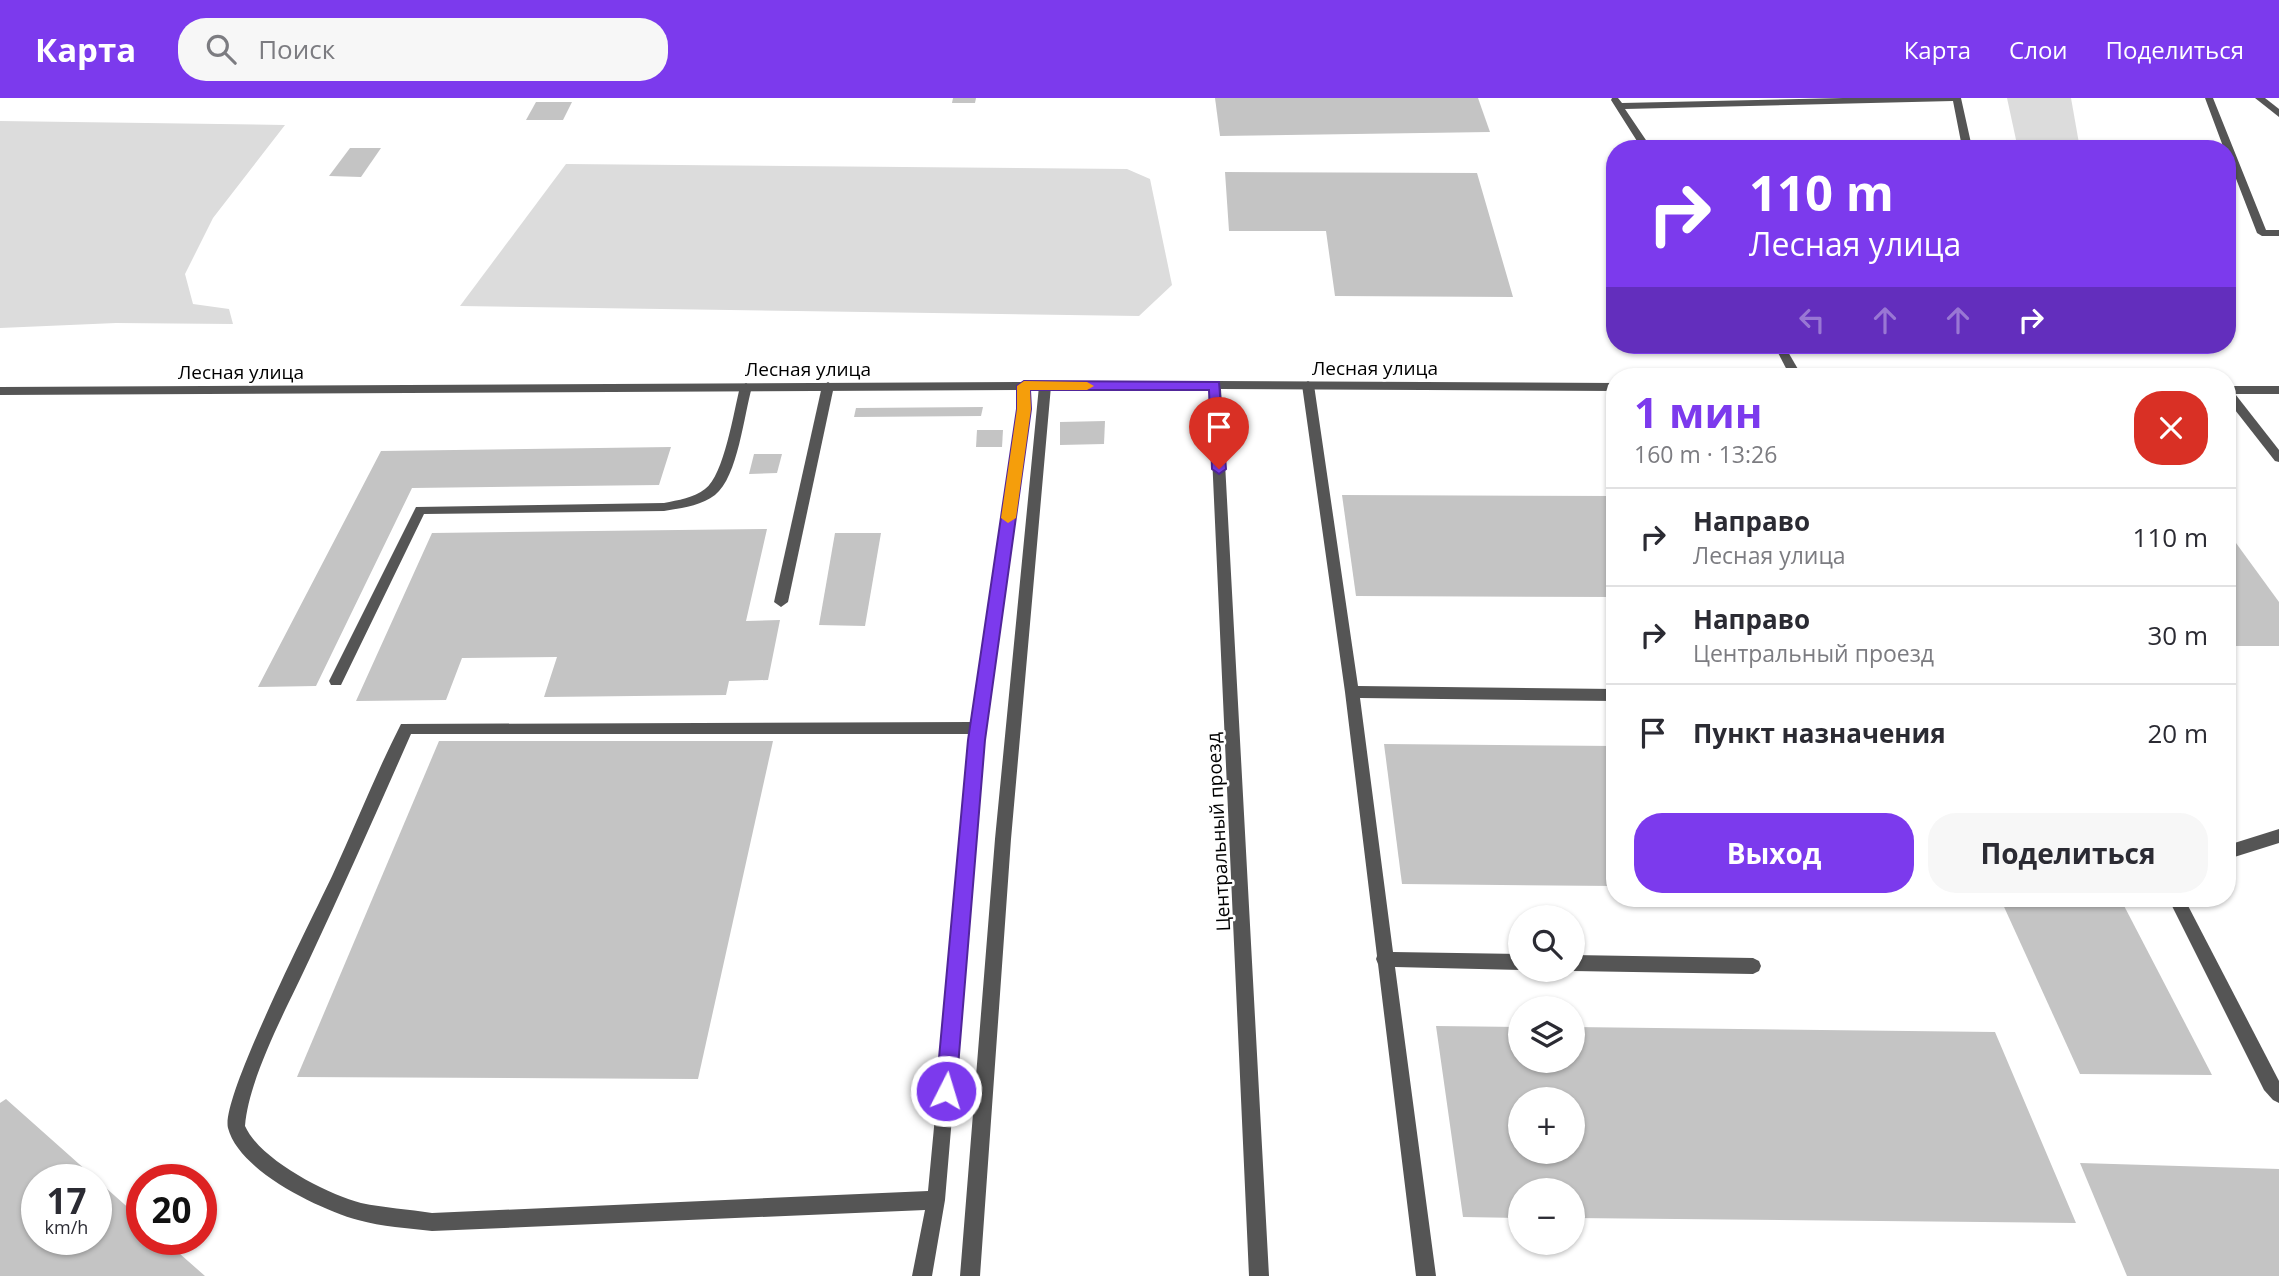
<!DOCTYPE html>
<html lang="ru">
<head>
<meta charset="utf-8">
<style>
	:root { --surface:#fff; --page:#f7f7f7; --text:#2b2b33; --muted:#7c7c81; --line:#e1e1e2; --accent:#7c3aed }
	body { margin:0; font-family:"Open Sans",sans-serif; background:var(--page); color:var(--text); height:100vh; display:flex; flex-direction:column; font-size:26px; white-space:nowrap }
	* { box-sizing:border-box; margin:0 }
	p { font-size:23px; color:var(--muted) }
	.icon { flex:none; width:38px; height:38px; fill:none; stroke:currentColor; stroke-width:2; stroke-linecap:round; stroke-linejoin:round }
	.map { position:relative; flex:1; overflow:hidden }
	.sheet { position:absolute; left:1606px; top:270px; width:630px; height:539px; display:flex; flex-direction:column; background:var(--surface); border-radius:28px; box-shadow:0 2px 5px #0004 }
	.sheet>* { flex:none }
	.hud { position:absolute; left:1606px; top:42px; width:630px; height:214px; border-radius:28px; box-shadow:0 2px 5px #0004; background:#7c3aed; color:#fff; overflow:hidden }
	.tools { position:absolute; left:1508px; top:807px; display:grid; gap:14px }
	.tools a { display:grid; place-items:center; width:77px; height:77px; border-radius:50%; background:var(--surface); box-shadow:0 2px 5px #0004; font-size:35px }
	.speed { position:absolute; left:21px; top:1066px; display:flex; gap:14px; font-size:35px; font-weight:700; text-align:center }
	.speed>* { display:grid; place-content:center; width:91px; height:91px; border-radius:50%; background:var(--surface); box-shadow:0 2px 5px #0004; line-height:1 }
	.speed small { font-size:18px; font-weight:400 }
	.speed .limit { border:10px solid #d22; background:#fff; color:#111 }
	.pin { position:absolute; display:grid; place-items:center; width:60px; height:60px; color:#fff; margin:-72px -30px; border-radius:50% 50% 50% 0; rotate:-45deg; box-shadow:0 0 7px #0007 }
	.pin .icon { rotate:45deg }
	.me { position:absolute; width:77px; margin:-38px; rotate:5deg; stroke-linejoin:round; filter:drop-shadow(0 0 5px #0008) }
	.turn { display:flex; align-items:center; gap:24px; height:147px; padding:0 28px; font-size:32px }
	.turn .icon { width:91px; height:91px; stroke-width:2.5 }
	.turn b { display:block; font-size:49px; line-height:60px }
	.lanes { display:flex; align-items:center; height:66px; padding:0 28px; background:#0003; justify-content:center; gap:35px; direction:ltr }
	.lanes .off { opacity:.35 }
	.round { display:grid; place-items:center; flex:none; width:74px; height:74px; border-radius:28px; background:var(--page) }
	.head { display:flex; align-items:center; justify-content:space-between; height:119px; padding:0 28px }
	h1 { font-size:42px; font-weight:700; line-height:52px; color:var(--accent) }
	.action { display:flex; gap:14px; margin-top:auto; padding:14px 28px }
	.action a { flex:1; height:80px; border-radius:28px; background:var(--accent); color:#fff; font-size:28px; font-weight:700; line-height:80px; text-align:center }
	.action a+a { background:var(--page); color:var(--text) }
	ul { padding:0; list-style:none }
	li { display:flex; align-items:center; gap:21px; height:98px; padding:0 28px; border-top:2px solid var(--line) }
	li div { flex:1 }
	li b { display:block; font-size:26px }
	li em { font-style:normal }
	header { display:flex; align-items:center; gap:42px; box-sizing:border-box; height:98px; padding:0 35px; background:var(--accent); color:#fff }
	header strong { font-size:33px }
	nav { display:flex; gap:38px; margin-inline-start:auto; font-size:24px }
	.search { width:490px; height:63px; background:var(--page); display:flex; align-items:center; gap:18px; box-sizing:border-box; padding:0 24px; border-radius:28px; color:var(--muted); font-size:26px }
	.map>svg:first-child { display:block }
	.green { fill:#dcdcdc }
	.building { fill:#c4c4c4; fill-rule:evenodd }
	.lines { fill:none; stroke-linecap:round; stroke-linejoin:round }
	.lane { fill:#555; fill-rule:evenodd }
	.street { fill:#555; fill-rule:evenodd }
	.route { fill:#7c3aed; stroke:#51269a; stroke-width:2 }
	.slow { fill:#f59e0b }
	.labels { text-anchor:middle; stroke-width:5; stroke-linejoin:round; paint-order:stroke }
	.street-label { font-size:19px; fill:#000; stroke:#fff }
</style>
</head>
<body>
<header>
<strong>Карта</strong>
<div class="search"><svg class="icon" aria-label="search" viewBox="0 0 24 24"><circle cx="10" cy="10" r="6"/><path d="M15 15l6 6"/></svg>Поиск</div>
<nav><a>Карта</a><a>Слои</a><a>Поделиться</a></nav>
</header>
<div class="map">
<svg width="2279" height="1178" viewBox="0 0 2279 1178">
	<rect width="100%" height="100%" fill="#fff"/>
	<!-- green -->
	<g class="green">
		<path d="M2007,0H2071L2080,51H2018Z"/>
		<path d="M0,23L285,27L213,120L185,176L193,206L229,211L233,226L116,225L0,230Z"/>
		<path d="M566,66L1127,71L1150,81L1172,187L1139,218L460,208Z"/>
	</g>
	<!-- building -->
	<g class="building">
		<path d="M953,0H976L975,5H952Z"/>
		<path d="M1215,0H1478L1490,34L1220,38Z"/>
		<path d="M536,4H572L563,22H526Z"/>
		<path d="M350,50H381L361,79L329,78Z"/>
		<path d="M1225,74L1477,75L1513,199L1335,198L1326,133H1229Z"/>
		<path d="M983,309L981,318L854,319L856,310Z"/>
		<path d="M1105,323L1104,346L1060,347V324Z"/>
		<path d="M977,332H1003L1002,349H976Z"/>
		<path d="M671,349L659,387L412,390L316,588L258,589L381,353Z"/>
		<path d="M754,356H782L777,375L749,376Z"/>
		<path d="M1342,397L1615,398V499L1356,498Z"/>
		<path d="M767,431L746,523L780,522L768,582L729,583L726,597L544,599L557,559L462,560L446,602L356,603L432,435Z"/>
		<path d="M2228,434L2279,504V548H2228Z"/>
		<path d="M835,435H881L865,528L819,527Z"/>
		<path d="M439,643H773L698,981L297,979Z"/>
		<path d="M1384,646L1615,648V788L1402,786Z"/>
		<path d="M2000,800H2120L2212,977L2080,976Z"/>
		<path d="M1436,928L1521,929V962H1573V929L1995,934L2076,1125L1573,1120V1092H1521V1120L1463,1119ZM1521,1001H1573V1054H1521Z"/>
		<path d="M6,1001L142,1122V1141H163L205,1178H0V1005ZM37,1082H96V1141H37Z"/>
		<path d="M2080,1065L2279,1071V1178H2127Z"/>
	</g>
	<g class="lines">
		<!-- lane -->
		<g class="lane">
			<path d="M1612,0H1618L1622,5L1843,0H1961L1971,45L1964,51H1953L1961,44L1953,3L1625,11L1652,51H1642L1611,2Z"/>
			<path d="M2205,0H2213L2266,132H2279V138H2262L2257,135L2228,60V51H2224Z"/>
			<path d="M2255,0H2265L2279,11V19Z"/>
			<path d="M1774,247H1784L1802,278H1790Z"/>
			<path d="M1308,283L1314,287L1358,588L1615,591V603L1360,600L1393,854L1521,856V872L1395,869L1436,1178H1416L1378,866L1376,861L1377,858L1345,594L1302,287Z"/>
			<path d="M828,284L834,288L788,504L781,509L774,504L822,288Z"/>
			<path d="M1024,284L1030,288V311L984,642L945,1102L932,1178H912L925,1112L432,1133C408,1130 382,1129 358,1122C319,1111 239,1073 228,1030C220,1000 315,815 333,776C356,726 376,675 401,626L972,624L1018,311V288ZM411,636H971L928,1093L432,1115C409,1111 384,1110 361,1105C327,1096 260,1062 245,1028C249,978 289,906 310,860C345,785 378,711 411,636Z"/>
			<path d="M1045,284L1051,288L1011,741L980,1178H960L995,741L1039,288Z"/>
			<path d="M746,285L752,289C744,316 738,379 715,397C701,408 681,410 664,413L424,416L341,587H331L329,583L416,409L664,405C678,402 694,400 705,391C724,378 734,312 740,289Z"/>
			<path d="M2228,291L2232,292L2279,352V364L2275,363L2228,303Z"/>
			<path d="M2279,731V745L2228,761V747Z"/>
			<path d="M2168,800H2184L2279,983V1005L2273,1002L2264,992Z"/>
			<path d="M1573,857L1753,860L1759,863L1761,868L1759,873L1753,876L1573,873L1570,872H1573Z"/>
		</g>
		<!-- street -->
		<g class="street">
			<path d="M1215,283L1615,285V293L1221,291L1269,1178H1249L1209,291L0,297V289Z"/>
			<rect x="2228" y="288" width="51" height="8"/>
		</g>
	</g>
	<!-- route -->
	<path class="route" d="M1024,283L1219,284L1226,371L1219,376L1212,371L1209,292H1030L1031,311L985,642L956,993L953,1000L946,1003L939,1000L936,993L968,642L1017,311V288Z"/>
	<!-- slow -->
	<path class="slow" d="M1024,283L1087,284L1094,288L1087,292H1030L1031,311L1016,420L1008,425L1001,420L1017,311V288Z"/>
	<g class="labels">
		<!-- street labels -->
		<g class="street-label">
			<text x="1375" y="277">Лесная улица</text>
			<text x="808" y="278">Лесная улица</text>
			<text x="241" y="281">Лесная улица</text>
			<text transform="translate(1218 734) rotate(-93)" y="7">Центральный проезд</text>
		</g>
	</g>
</svg>
<div class="tools">
<a><svg class="icon" aria-label="search" viewBox="0 0 24 24"><circle cx="10" cy="10" r="6"/><path d="M15 15l6 6"/></svg></a>
<a><svg class="icon" aria-label="layers" viewBox="0 0 24 24"><path d="M12 4l9 5-9 5-9-5zM3 14l9 5 9-5"/></svg></a>
<a>+</a>
<a>−</a>
</div>
<div class="speed"><div>17<small>km/h</small></div><div class="limit">20</div></div>
<div class="pin" style="left:1219px;top:371px;background:#d93025"><svg class="icon" aria-label="arrive" viewBox="0 0 24 24"><path d="M6 21V4h12l-3 4 3 4H6"/></svg></div>
<svg class="me" style="left:946px;top:993px" viewBox="-20 -20 40 40"><circle r="17" fill="#7c3aed" stroke="#fff" stroke-width="3"/><path d="M0-11L8 9 0 5-8 9z" fill="#fff"/></svg>
<div class="hud">
<div class="turn"><svg class="icon" aria-label="right" viewBox="0 0 24 24"><path d="M7 20v-9h11M14 6l5 5-5 5"/></svg><div><b>110 m</b>Лесная улица</div></div>
<div class="lanes"><svg class="icon off" aria-label="left" viewBox="0 0 24 24"><path d="M17 20v-9H6M10 6l-5 5 5 5"/></svg><svg class="icon off" aria-label="ahead" viewBox="0 0 24 24"><path d="M12 20V5M6 11l6-6 6 6"/></svg><svg class="icon off" aria-label="ahead" viewBox="0 0 24 24"><path d="M12 20V5M6 11l6-6 6 6"/></svg><svg class="icon" aria-label="right" viewBox="0 0 24 24"><path d="M7 20v-9h11M14 6l5 5-5 5"/></svg></div>
</div>
<section class="sheet">
<div class="head"><div><h1>1 мин</h1><p>160 m · 13:26</p></div><a class="round" style="background:#d93025;color:#fff"><svg class="icon" aria-label="close" viewBox="0 0 24 24"><path d="M6 6l12 12M18 6L6 18"/></svg></a></div>
<ul>
<li><svg class="icon" aria-label="right" viewBox="0 0 24 24"><path d="M7 20v-9h11M14 6l5 5-5 5"/></svg><div><b>Направо</b><p>Лесная улица</p></div><em>110 m</em></li>
<li><svg class="icon" aria-label="right" viewBox="0 0 24 24"><path d="M7 20v-9h11M14 6l5 5-5 5"/></svg><div><b>Направо</b><p>Центральный проезд</p></div><em>30 m</em></li>
<li><svg class="icon" aria-label="arrive" viewBox="0 0 24 24"><path d="M6 21V4h12l-3 4 3 4H6"/></svg><div><b>Пункт назначения</b></div><em>20 m</em></li>
</ul>
<div class="action"><a>Выход</a><a>Поделиться</a></div>
</section>
</div>
</body>
</html>
